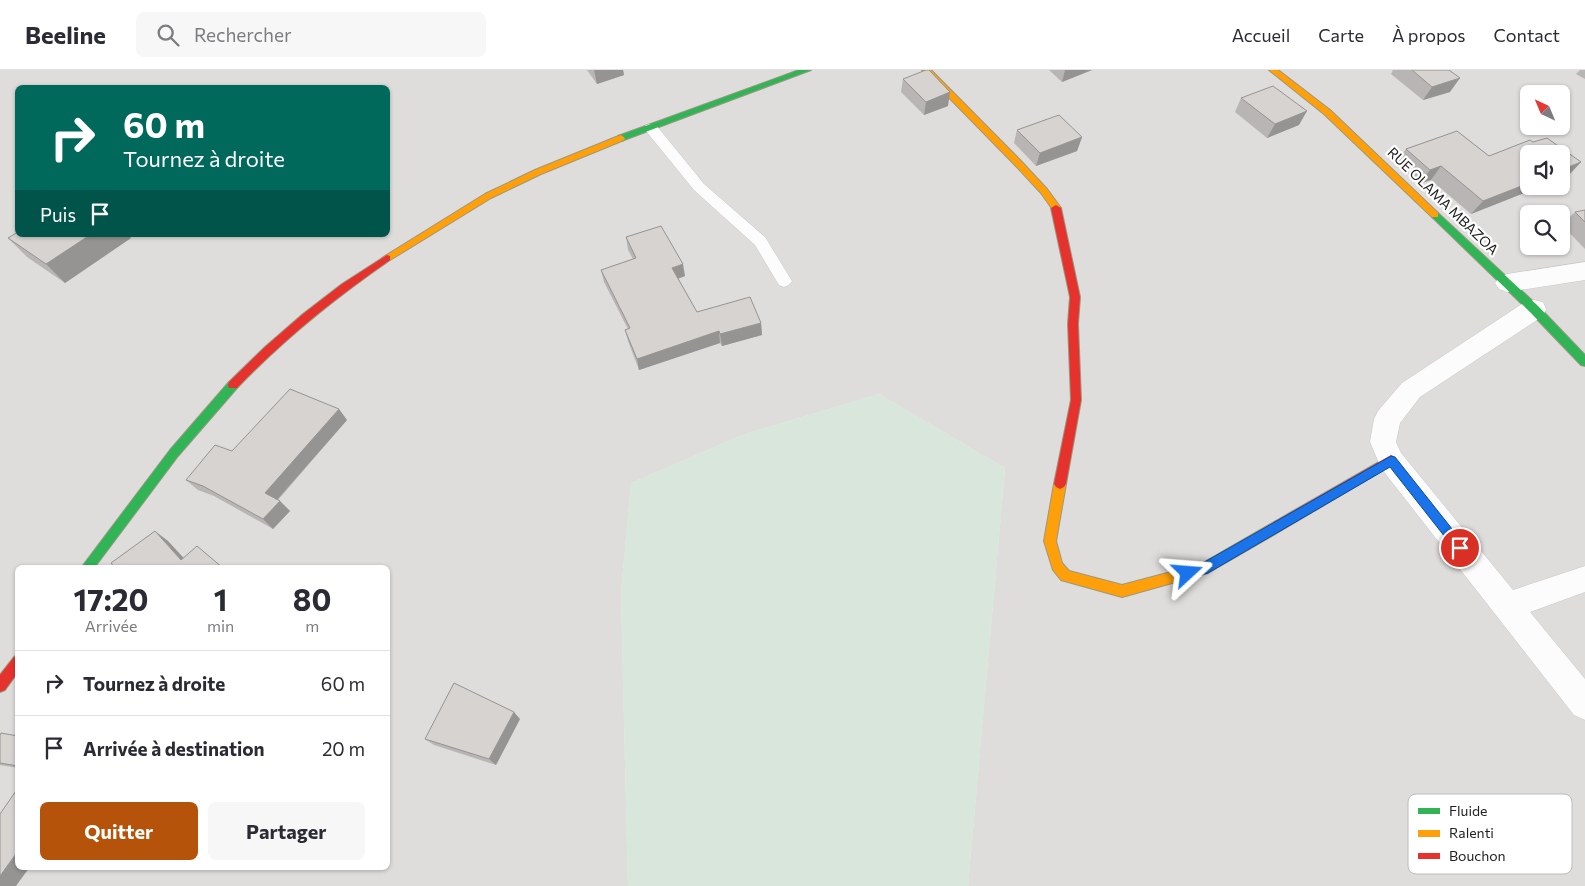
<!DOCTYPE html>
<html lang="fr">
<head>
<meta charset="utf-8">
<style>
	:root { --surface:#fff; --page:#f7f7f7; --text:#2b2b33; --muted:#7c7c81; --line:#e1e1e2; --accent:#b45309 }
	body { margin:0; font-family:Commissioner,sans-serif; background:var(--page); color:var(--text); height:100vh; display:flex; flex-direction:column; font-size:19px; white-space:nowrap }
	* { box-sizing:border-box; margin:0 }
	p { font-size:16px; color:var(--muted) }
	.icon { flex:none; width:28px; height:28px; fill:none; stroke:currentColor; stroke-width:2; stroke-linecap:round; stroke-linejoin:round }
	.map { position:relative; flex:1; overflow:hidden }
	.side { position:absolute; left:15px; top:495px; width:375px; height:305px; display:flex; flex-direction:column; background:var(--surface); border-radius:8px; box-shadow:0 1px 4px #0004 }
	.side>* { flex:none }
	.hud { position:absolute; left:15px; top:15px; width:375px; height:152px; border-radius:8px; box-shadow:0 1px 4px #0004; background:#00695c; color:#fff; overflow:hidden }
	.needle { width:32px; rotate:316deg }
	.tools { position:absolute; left:1520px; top:15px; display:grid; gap:10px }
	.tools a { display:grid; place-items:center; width:50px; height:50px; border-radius:8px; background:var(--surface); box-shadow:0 1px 4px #0004; font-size:25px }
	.pin { position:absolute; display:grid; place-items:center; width:42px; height:42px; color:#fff; margin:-21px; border:2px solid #fff; border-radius:50%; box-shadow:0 1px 5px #0007 }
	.me { position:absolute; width:55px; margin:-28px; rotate:71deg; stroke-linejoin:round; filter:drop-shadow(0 0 4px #0008) }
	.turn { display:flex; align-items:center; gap:18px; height:105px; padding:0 25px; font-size:22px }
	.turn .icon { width:65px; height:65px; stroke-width:2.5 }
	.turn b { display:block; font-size:35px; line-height:42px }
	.then { display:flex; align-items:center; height:48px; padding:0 25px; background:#0003; gap:10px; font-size:19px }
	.eta { display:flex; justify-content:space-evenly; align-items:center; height:85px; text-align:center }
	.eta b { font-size:30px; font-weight:700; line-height:35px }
	.primary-button { display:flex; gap:10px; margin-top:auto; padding:10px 25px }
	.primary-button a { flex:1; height:58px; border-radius:8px; background:var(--accent); color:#fff; font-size:20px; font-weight:700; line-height:58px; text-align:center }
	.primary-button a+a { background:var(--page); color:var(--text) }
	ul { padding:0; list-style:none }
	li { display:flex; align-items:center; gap:15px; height:65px; padding:0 25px; border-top:1px solid var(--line) }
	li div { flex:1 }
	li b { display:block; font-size:19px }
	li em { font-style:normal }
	header { display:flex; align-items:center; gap:30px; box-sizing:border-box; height:70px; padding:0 25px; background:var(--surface); border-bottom:1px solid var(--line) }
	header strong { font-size:24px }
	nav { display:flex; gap:28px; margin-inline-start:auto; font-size:18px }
	.search { width:350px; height:45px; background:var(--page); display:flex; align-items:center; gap:12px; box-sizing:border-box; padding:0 18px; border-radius:8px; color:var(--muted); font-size:19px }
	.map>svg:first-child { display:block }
	.residential { fill:#dedddb; fill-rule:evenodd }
	.wetland { fill:#d8e6dc }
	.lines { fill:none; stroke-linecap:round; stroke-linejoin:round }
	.lane-casing { stroke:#c8c7c6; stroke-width:1 }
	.street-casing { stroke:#c8c7c6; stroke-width:1 }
	.fast-casing { stroke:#9a9982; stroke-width:2 }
	.slow-casing { stroke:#9a9982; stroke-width:2 }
	.jam-casing { stroke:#9a9982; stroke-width:2 }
	.lane { fill:#fdfcfc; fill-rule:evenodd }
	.street { fill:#fdfcfc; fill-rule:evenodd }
	.fast { fill:#30b455; fill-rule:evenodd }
	.slow { fill:#ff9f0a; fill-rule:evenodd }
	.jam { fill:#e5322d; fill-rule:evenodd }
	.wall { fill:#b8b5b4 }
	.shaded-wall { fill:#969492 }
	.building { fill:#d6d3d1; stroke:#969492 }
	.route { fill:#1a73e8; stroke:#114b97 }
	.labels { text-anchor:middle; stroke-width:4.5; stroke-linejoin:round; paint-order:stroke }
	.street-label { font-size:14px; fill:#212121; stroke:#fff }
	.key { fill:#fff; stroke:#bcbcbc; stroke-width:1 }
	.key-label { font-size:14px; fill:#212121 }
</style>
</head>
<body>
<header>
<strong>Beeline</strong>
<div class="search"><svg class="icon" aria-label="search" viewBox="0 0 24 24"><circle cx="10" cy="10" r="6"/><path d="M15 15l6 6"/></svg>Rechercher</div>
<nav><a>Accueil</a><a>Carte</a><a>À propos</a><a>Contact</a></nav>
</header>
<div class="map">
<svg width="1585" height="816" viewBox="0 0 1585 816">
	<rect width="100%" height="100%" fill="#efedea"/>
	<!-- residential -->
	<path class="residential" d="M0,0H1585V816H968L1005,398L879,324L745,364L631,413L621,523L628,816H0ZM18,18H388V165H18ZM1529,24H1561V56H1529ZM1529,84H1561V116H1529ZM1529,144H1561V176H1529ZM18,498H388V798H18Z"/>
	<!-- wetland -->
	<path class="wetland" d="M879,324L1005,398L968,816H628L621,523L631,413L745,364Z"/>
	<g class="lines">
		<defs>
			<path id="lane" d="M651,54L656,55L704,114L765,167L792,211L789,215L784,217L779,215L755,175L694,120L646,61L644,58L646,55Z"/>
			<g id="street">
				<path d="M1585,192V210L1507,222L1499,219L1495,213L1499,207L1507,204Z"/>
				<path d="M1534,230L1543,232L1546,239L1543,246L1420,327L1400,353L1396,372L1401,383L1513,520L1585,496V522L1530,542L1585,609V650L1574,645L1381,398L1370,372L1374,349L1378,341L1402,313L1525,232Z"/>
			</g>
			<g id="fast">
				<path d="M799,0H811L624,70L621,71L617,68L618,66Z"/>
				<path d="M1435,142L1438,143L1538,236L1585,285V296L1581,295L1530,242L1432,147V143Z"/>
				<path d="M233,311L237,312L238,315L237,318L178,386L94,498H81L170,380L229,312Z"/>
			</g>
			<g id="slow">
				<path d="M922,0H931L1020,90L1047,119L1061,138L1059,140H1053L1041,123L1014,94Z"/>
				<path d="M1269,0H1278L1330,40L1438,143V147H1432L1324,44Z"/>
				<path d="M621,65L625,68L624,70L541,104L491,128L390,190H384L382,188L485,124L535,100Z"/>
				<path d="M1060,409L1064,411L1066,414L1056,471L1062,493L1069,501L1122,515L1201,494L1274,452L1278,451L1282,452L1284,456L1282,460L1208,503L1122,527L1061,510L1053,500L1044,471L1054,414L1056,411Z"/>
			</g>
			<g id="jam">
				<path d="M1056,135L1061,138L1080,227L1078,254L1081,330L1066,414L1064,417L1060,419L1056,417L1054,414L1071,330L1068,254L1070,227L1051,138Z"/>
				<path d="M387,185L390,186V190C335,228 283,270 237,318H229L228,315L229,312L265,277L303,244L342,214Z"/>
				<path d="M1391,385L1395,387L1397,390L1395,393L1282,460L1278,461L1274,460L1272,456L1274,452Z"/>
				<path d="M18,585V602L5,620L0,622V605L14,587Z"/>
			</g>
		</defs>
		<!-- lane casing -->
		<use href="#lane" class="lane-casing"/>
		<!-- street casing -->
		<use href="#street" class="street-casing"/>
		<!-- fast casing -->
		<use href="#fast" class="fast-casing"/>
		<!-- slow casing -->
		<use href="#slow" class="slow-casing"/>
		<!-- jam casing -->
		<use href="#jam" class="jam-casing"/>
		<!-- lane -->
		<use href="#lane" class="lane"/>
		<!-- street -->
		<use href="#street" class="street"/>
		<!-- fast -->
		<use href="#fast" class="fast"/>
		<!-- slow -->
		<use href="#slow" class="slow"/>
		<!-- jam -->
		<use href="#jam" class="jam"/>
	</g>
	<!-- wall -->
	<g class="wall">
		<path d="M587,0H623L624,5L597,14Z"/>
		<path d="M1049,0H1092L1062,12Z"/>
		<path d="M1393,0H1449L1450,22L1423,30L1391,4Z"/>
		<path d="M1580,0H1585V9L1576,4Z"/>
		<path d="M903,9L948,36L924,45L901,22Z"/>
		<path d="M1241,28L1299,55L1267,68L1235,42Z"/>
		<path d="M1017,60L1082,67L1077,81L1036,96L1014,73Z"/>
		<path d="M1457,61L1489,86L1530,70L1533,72L1547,68L1581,92L1568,106L1561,108V84H1529V116H1542L1471,144L1431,110L1419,114L1396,92L1406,79Z"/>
		<path d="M1585,140V179L1562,155L1575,142Z"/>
		<path d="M626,167L685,206L678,209L697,242L761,253L762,265L722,276L720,273L639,300L628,271L625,260L628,259L604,212L601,200L633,189L628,180Z"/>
		<path d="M8,168H131L65,213L27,187Z"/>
		<path d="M347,350L278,430L290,441L273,459L214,426L198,420L186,410L232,381Z"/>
		<path d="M520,649L496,695L434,675L425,669Z"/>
		<path d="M0,665L18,666V698L0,695Z"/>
	</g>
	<!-- shaded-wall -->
	<g class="shaded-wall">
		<path d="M594,0H623L624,5L597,14Z"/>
		<path d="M1065,0H1092L1062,12Z"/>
		<path d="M1460,8L1450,22L1423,30L1432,17Z"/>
		<path d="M950,22L948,36L924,45L926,32Z"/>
		<path d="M1307,41L1299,55L1267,68L1275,54Z"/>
		<path d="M1082,67L1077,81L1036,96L1040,83Z"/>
		<path d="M1581,92L1568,106L1561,108V100Z"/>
		<path d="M1441,96L1431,110L1419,114L1430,100Z"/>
		<path d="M1529,113V116H1542L1471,144L1483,131Z"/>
		<path d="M90,165H128L131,168L65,213L46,194Z"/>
		<path d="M683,194L685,206L674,210L672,198Z"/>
		<path d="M761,253L762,265L722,276L720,264Z"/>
		<path d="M719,261L720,273L639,300L637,289Z"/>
		<path d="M339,339L347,350L275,432L265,423Z"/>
		<path d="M280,431L290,441L273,459L263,449Z"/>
		<path d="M155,461L168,471L193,498L181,490Z"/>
		<path d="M514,642L520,649L496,695L489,689Z"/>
		<path d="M18,781V798H29L16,816H0V806Z"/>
	</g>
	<!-- building -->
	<g class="building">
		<path d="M926,0H929L950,22L926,32L903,9Z"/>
		<path d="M1412,0H1449L1460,8L1432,17Z"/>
		<path d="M1273,16L1307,41L1275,54L1241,28Z"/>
		<path d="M1059,45L1082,67L1040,83L1017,60Z"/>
		<path d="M1457,61L1489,86L1530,70L1533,72L1547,68L1581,92L1561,100V84H1529V113L1483,131L1441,96L1430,100L1406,79Z"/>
		<path d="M1585,140V152L1575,142Z"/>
		<path d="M661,156L683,194L672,198L697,242L750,227L761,253L720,264L719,261L637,289L625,260L630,258L601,200L636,188L626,167Z"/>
		<path d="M18,162V165H90L46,194L8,168Z"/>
		<path d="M290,319L339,339L265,423L280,431L263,449L203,416L186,410L215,375L232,381Z"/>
		<path d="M155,461L181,490L197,476L223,498H115L111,493Z"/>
		<path d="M454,613L514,642L489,689L425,669Z"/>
		<path d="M1,663L18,666V696L0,693V665Z"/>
		<path d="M18,718V781L0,806V744Z"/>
	</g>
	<!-- route -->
	<path class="route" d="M1391,386L1395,387L1464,474L1466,478L1464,481L1460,483L1456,481L1390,397L1208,503L1188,509L1183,507L1182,503L1183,499L1201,494Z"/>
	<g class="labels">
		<!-- street labels -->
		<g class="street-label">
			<text transform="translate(1443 131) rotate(44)" y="5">RUE OLAMA MBAZOA</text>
		</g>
	</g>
	<!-- legend -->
	<rect x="1408" y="724" width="164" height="80" rx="8" class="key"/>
	<rect x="1418" y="738" width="22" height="6" fill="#30b455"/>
	<rect x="1418" y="760" width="22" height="7" fill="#ff9f0a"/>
	<rect x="1418" y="783" width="22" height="6" fill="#e5322d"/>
	<g class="key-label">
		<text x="1449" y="746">Fluide</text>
		<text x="1449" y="768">Ralenti</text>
		<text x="1449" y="791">Bouchon</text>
	</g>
</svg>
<div class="tools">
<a><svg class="needle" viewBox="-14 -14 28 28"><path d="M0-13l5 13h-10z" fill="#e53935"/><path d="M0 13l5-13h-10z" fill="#7c7c81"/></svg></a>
<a><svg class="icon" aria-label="sound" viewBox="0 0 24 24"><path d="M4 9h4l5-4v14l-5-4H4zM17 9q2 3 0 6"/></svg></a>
<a><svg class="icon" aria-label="search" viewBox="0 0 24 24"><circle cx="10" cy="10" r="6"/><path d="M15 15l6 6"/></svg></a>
</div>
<div class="pin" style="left:1460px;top:478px;background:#d93025"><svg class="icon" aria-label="arrive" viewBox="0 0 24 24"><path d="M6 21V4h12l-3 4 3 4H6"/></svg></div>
<svg class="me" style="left:1188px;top:503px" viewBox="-20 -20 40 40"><path d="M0-17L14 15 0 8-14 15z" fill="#1a73e8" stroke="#fff" stroke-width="4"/></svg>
<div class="hud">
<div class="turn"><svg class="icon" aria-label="right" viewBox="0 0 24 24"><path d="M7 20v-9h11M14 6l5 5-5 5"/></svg><div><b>60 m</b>Tournez à droite</div></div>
<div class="then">Puis<svg class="icon" aria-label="arrive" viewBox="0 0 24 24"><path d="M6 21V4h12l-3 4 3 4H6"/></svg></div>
</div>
<section class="side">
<div class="eta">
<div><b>17:20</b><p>Arrivée</p></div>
<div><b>1</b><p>min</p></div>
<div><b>80</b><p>m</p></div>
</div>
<ul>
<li><svg class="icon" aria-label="right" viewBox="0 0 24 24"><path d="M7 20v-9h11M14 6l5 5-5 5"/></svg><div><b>Tournez à droite</b></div><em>60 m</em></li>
<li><svg class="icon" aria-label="arrive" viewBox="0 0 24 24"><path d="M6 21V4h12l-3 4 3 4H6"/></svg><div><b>Arrivée à destination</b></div><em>20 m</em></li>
</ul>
<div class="primary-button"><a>Quitter</a><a>Partager</a></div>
</section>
</div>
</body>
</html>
